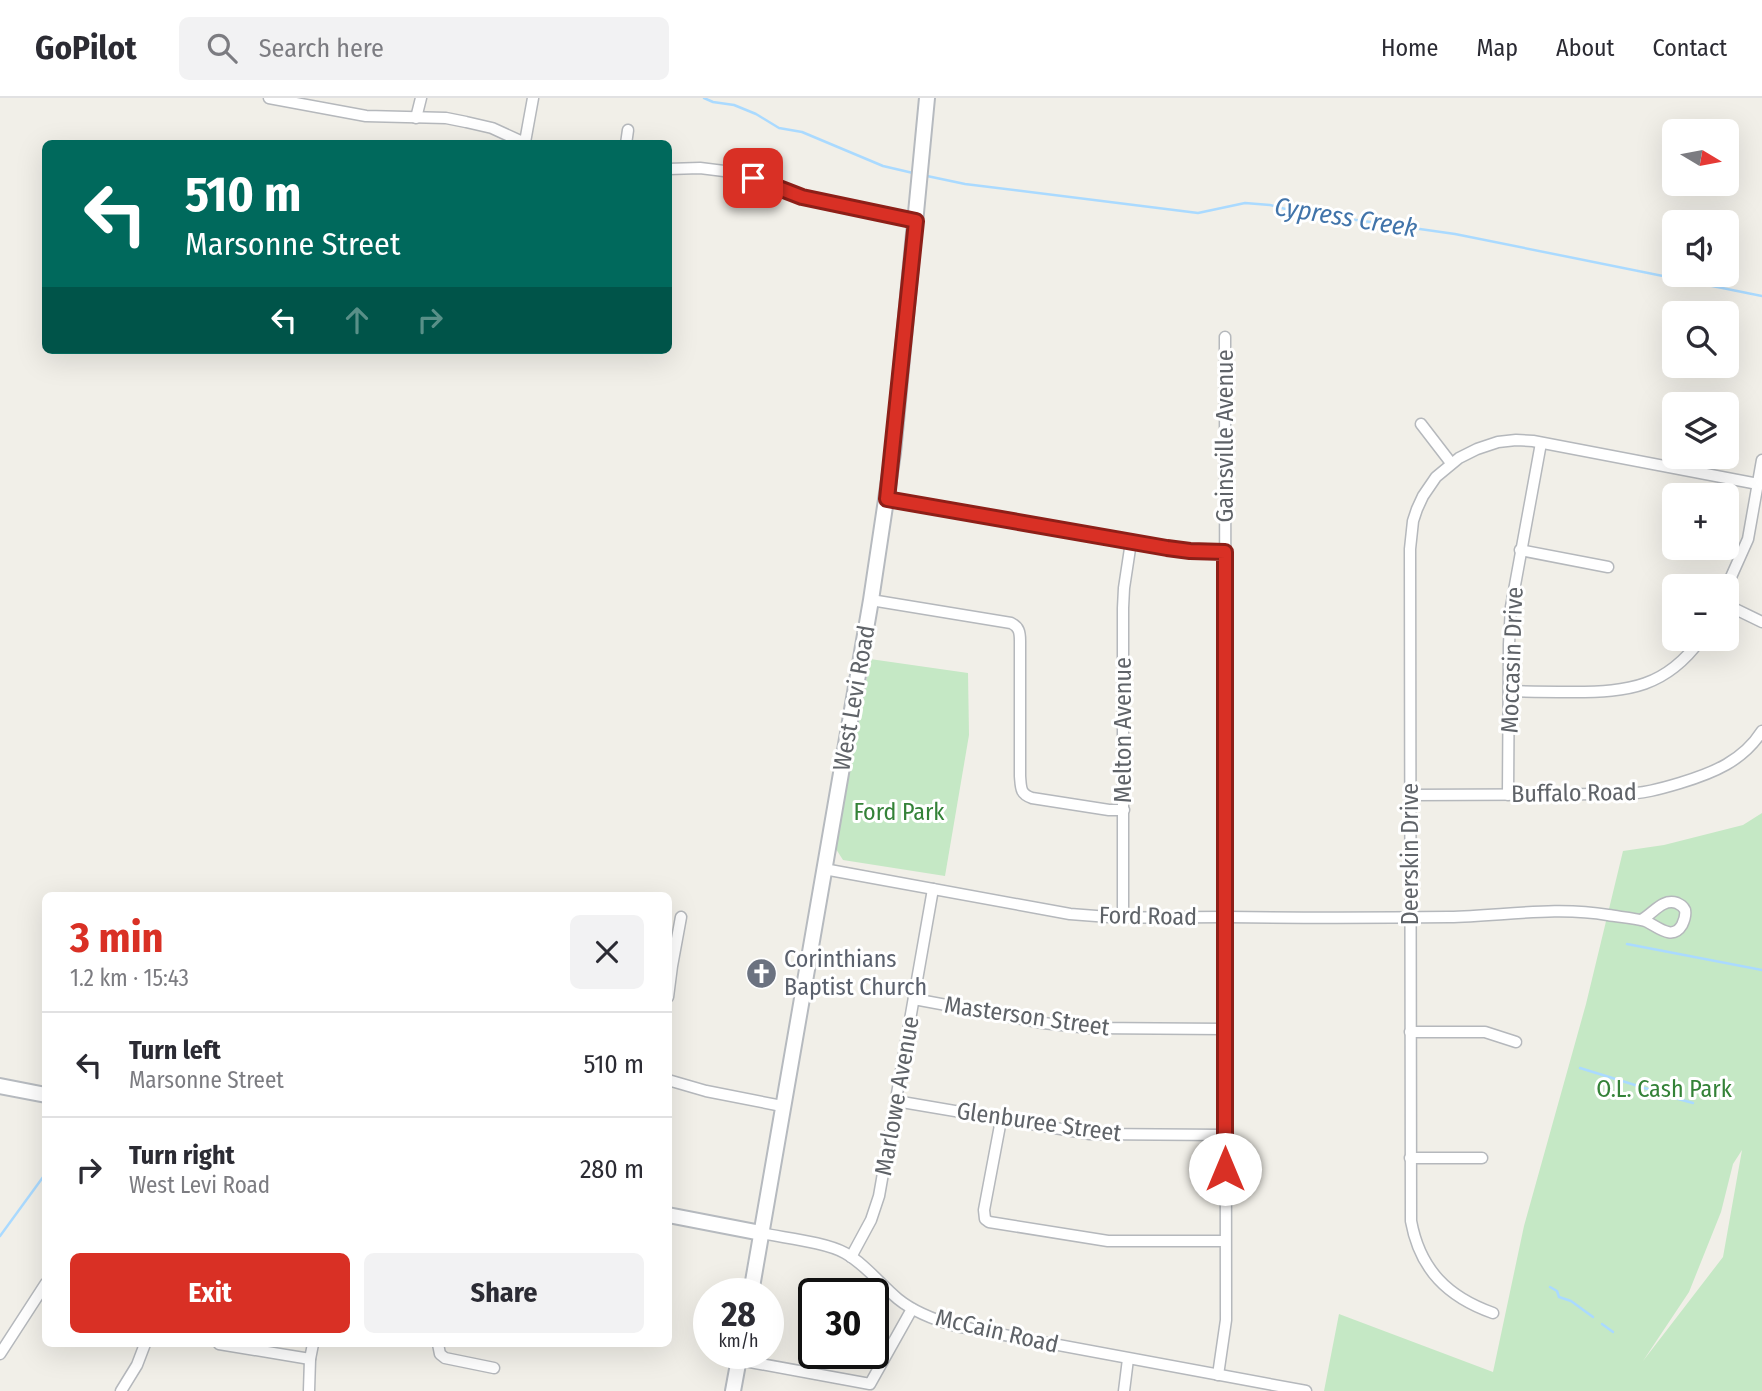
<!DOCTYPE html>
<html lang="en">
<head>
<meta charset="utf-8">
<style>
	:root { --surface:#fff; --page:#f2f2f3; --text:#2b2b33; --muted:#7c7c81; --line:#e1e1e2; --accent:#d93025 }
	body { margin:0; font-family:"Fira Sans Condensed",sans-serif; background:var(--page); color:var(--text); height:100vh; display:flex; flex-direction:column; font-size:26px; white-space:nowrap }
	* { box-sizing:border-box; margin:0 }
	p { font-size:23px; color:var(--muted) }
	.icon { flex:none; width:38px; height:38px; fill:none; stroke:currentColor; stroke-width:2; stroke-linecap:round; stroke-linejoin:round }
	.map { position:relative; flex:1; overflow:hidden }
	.side { position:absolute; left:42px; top:794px; width:630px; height:455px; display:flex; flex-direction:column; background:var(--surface); border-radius:10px; box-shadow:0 7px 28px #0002 }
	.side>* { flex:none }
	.guide { position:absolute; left:42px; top:42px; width:630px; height:214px; border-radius:10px; box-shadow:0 7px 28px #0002; background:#00695c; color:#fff; overflow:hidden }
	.needle { width:46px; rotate:100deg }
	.controls { position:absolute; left:1662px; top:21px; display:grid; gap:14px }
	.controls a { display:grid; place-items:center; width:77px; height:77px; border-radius:10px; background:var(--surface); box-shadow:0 7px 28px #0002; font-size:35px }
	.speed { position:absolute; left:693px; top:1180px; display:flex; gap:14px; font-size:35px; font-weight:700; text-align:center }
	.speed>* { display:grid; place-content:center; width:91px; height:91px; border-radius:50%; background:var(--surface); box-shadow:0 7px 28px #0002; line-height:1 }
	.speed small { font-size:18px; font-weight:400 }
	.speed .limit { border:4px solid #111; border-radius:10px; background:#fff; color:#111 }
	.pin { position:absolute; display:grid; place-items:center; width:60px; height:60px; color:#fff; margin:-30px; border-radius:14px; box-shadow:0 4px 10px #0006 }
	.me { position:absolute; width:77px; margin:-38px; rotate:0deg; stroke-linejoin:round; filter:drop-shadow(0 0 5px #0008) }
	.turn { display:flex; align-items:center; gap:24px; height:147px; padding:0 28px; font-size:32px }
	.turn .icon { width:91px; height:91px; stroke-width:2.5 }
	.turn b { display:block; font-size:49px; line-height:60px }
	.lanes { display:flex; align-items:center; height:66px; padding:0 28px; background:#0003; justify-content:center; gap:35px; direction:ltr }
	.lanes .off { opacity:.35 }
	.round { display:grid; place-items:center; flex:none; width:74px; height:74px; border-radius:10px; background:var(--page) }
	.overview { display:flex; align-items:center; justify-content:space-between; height:119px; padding:0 28px }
	h1 { font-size:42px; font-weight:700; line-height:52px; color:var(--accent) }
	.button { display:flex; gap:14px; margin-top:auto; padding:14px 28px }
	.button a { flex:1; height:80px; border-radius:10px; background:var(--accent); color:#fff; font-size:28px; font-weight:700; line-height:80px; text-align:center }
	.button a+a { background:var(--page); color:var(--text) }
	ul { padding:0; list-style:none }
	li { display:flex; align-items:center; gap:21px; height:105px; padding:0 28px; border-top:2px solid var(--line) }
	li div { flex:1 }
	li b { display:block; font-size:26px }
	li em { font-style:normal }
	header { display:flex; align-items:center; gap:42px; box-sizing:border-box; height:98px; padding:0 35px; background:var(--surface); border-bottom:2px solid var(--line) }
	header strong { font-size:33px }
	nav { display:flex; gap:38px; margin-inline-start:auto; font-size:24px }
	.search { width:490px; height:63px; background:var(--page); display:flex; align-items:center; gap:18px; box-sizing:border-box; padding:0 24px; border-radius:10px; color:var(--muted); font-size:26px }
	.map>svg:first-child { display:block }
	.green { fill:#c5e8c5; fill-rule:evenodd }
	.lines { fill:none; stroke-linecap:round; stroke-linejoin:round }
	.stream { stroke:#aadaff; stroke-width:2.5 }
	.street-casing { stroke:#b5b8bc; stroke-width:13 }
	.secondary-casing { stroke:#b6babf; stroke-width:18 }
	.street { stroke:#fff; stroke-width:10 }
	.secondary { stroke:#fff; stroke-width:14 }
	.route-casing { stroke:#8d1f18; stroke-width:18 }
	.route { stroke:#d93025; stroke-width:12 }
	.labels { text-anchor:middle; stroke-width:6; stroke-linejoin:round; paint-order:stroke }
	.street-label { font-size:24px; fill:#5f6368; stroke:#fff }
	.park-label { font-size:24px; fill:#348238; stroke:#fff }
	.worship-label { font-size:24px; fill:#5b616d; stroke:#fff; text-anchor:start }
	.water-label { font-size:26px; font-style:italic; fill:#4174aa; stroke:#fff }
</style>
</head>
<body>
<header>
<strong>GoPilot</strong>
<div class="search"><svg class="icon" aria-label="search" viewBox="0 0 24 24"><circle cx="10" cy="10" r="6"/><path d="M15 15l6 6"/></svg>Search here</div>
<nav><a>Home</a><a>Map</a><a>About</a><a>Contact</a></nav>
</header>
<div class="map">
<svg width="1762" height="1293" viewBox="0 0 1762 1293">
	<rect width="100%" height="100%" fill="#f1efe8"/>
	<!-- green -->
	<g class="green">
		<path d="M870,561L968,575L969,637L945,778L843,762L836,751Z"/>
		<path d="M1762,715V1293H1324L1339,1216L1493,1274L1524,1128L1586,906L1623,753L1664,747L1743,727ZM1742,1052L1723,1159L1643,1263L1689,1194L1721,1114L1733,1066Z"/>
	</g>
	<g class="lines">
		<!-- stream -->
		<g class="stream">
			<path d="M704,0L713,4L734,7L756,16L779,30L802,34L883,68L913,75"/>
			<path d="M927,78L965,86L1198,115L1245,105L1270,107L1293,113L1455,136L1762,198"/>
			<path d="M1627,846L1762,872"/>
			<path d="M1580,970L1664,996"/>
			<path d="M1671,999L1693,1005"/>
			<path d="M0,1138L46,1075"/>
			<path d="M1550,1189L1557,1193L1559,1199L1571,1203L1593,1219"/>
			<path d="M1602,1226L1613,1234"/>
		</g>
		<defs>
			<g id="street">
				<path d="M269,0L366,18L446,20L466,24L492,30L527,46"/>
				<path d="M416,20L421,0"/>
				<path d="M525,44L533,0"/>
				<path d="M626,46L628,32"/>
				<path d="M668,71L700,70L732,74L801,99L916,123"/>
				<path d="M1421,326L1451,365"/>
				<path d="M887,401L1167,450L1195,453L1225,454"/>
				<path d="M1520,452L1608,469"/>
				<path d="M1727,488L1748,441L1762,362"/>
				<path d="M871,502L1011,525C1019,529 1020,534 1020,543V678C1021,690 1020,696 1032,700L1109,712H1124"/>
				<path d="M1727,507L1762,524"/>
				<path d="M1509,593C1530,594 1552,594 1573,594C1629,594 1666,589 1701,541"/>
				<path d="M1409,697L1621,696C1642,696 1660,691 1680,685C1713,675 1743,663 1762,633"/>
				<path d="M1508,697L1509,546L1511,509L1541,345"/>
				<path d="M824,771L1070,816L1109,819C1148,820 1187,819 1226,819C1300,820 1375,820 1449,819C1502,818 1556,808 1608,817C1620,819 1633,820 1645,823C1656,827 1672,844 1682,827C1684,823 1686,817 1685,812C1683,808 1681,807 1677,805C1662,800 1653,816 1641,822"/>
				<path d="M1123,820V510L1124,490L1131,444"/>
				<path d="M668,899L672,868L681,819"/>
				<path d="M914,901L1043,925L1089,930L1225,931"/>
				<path d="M1410,934H1485L1516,944"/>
				<path d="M668,982L706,993L782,1008"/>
				<path d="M896,1003L1090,1036L1225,1037"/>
				<path d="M1001,1022L984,1112L985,1121L989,1124L1108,1143H1225"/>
				<path d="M1410,1060H1482"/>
				<path d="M761,1135C784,1140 825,1144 845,1155C865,1166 880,1186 898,1201C914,1214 935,1222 956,1228L1306,1293"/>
				<path d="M851,1159L871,1122L879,1098L933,791"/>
				<path d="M1493,1215C1448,1199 1420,1172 1411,1123L1410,451L1413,423L1417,411L1423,398L1436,379L1459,360L1477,351L1498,344L1516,342L1533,343L1758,386"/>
				<path d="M219,1246L310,1261"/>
				<path d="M438,1246L440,1256L445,1260L494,1270"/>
				<path d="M0,1256L46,1185"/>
				<path d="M739,1262L870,1286L912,1211"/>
				<path d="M1218,1277L1226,1222L1225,239"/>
				<path d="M121,1293L137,1267L145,1246"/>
				<path d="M309,1293L310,1261L313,1246"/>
				<path d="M1124,1293L1128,1261"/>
			</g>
			<g id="secondary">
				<path d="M0,988L46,997"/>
				<path d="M668,1117L761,1135"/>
				<path d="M751,1195L871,502L893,355L927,0"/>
				<path d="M733,1293L740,1255"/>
			</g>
		</defs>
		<!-- street casing -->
		<use href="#street" class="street-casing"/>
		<!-- secondary casing -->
		<use href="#secondary" class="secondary-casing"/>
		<!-- street -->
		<use href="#street" class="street"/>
		<!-- secondary -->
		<use href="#secondary" class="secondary"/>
	</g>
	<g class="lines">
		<defs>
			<path id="route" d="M753,80L802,99L916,123L887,401L1167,450L1190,453L1225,454V1071"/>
		</defs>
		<!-- route casing -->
		<use href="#route" class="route-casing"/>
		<!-- route -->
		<use href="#route" class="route"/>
	</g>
	<!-- icons -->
	<defs>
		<symbol id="church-disc" viewBox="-11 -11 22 22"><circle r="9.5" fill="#6b7280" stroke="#fff"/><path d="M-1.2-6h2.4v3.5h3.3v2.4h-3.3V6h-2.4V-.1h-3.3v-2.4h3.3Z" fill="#fff"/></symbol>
	</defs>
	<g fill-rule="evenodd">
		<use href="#church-disc" x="744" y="858" width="35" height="35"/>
	</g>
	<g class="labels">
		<!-- street labels -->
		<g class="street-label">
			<text transform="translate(1225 338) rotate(-90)" y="8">Gainsville Avenue</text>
			<text transform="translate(1512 562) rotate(-88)" y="8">Moccasin Drive</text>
			<text transform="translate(854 600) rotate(-80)" y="8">West Levi Road</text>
			<text transform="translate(1123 632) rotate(-90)" y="8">Melton Avenue</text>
			<text transform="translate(1574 695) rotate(-1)" y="8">Buffalo Road</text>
			<text transform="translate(1410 756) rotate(-90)" y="8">Deerskin Drive</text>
			<text transform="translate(1148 818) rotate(1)" y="8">Ford Road</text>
			<text transform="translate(1027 918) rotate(8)" y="8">Masterson Street</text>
			<text transform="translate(897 998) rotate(-80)" y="8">Marlowe Avenue</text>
			<text transform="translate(1039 1024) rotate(8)" y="8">Glenburee Street</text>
			<text transform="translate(997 1233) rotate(13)" y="8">McCain Road</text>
		</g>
		<!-- park labels -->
		<g class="park-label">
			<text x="899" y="722">Ford Park</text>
			<text x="1664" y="999">O.L. Cash Park</text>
		</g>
		<!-- worship labels -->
		<g class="worship-label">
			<text x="784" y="869">Corinthians<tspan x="784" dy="28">Baptist Church</tspan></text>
		</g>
		<!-- water labels -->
		<g class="water-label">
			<text transform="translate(1346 119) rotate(9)" y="9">Cypress Creek</text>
		</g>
	</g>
</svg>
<div class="controls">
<a><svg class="needle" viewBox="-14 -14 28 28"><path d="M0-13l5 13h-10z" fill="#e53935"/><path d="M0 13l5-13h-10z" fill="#7c7c81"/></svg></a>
<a><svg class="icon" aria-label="sound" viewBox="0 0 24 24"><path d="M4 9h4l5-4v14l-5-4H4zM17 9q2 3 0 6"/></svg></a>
<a><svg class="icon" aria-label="search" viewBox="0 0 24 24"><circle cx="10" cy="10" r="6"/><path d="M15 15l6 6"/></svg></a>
<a><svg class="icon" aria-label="layers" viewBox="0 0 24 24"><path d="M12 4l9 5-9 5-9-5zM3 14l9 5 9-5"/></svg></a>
<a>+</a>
<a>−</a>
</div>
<div class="speed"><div>28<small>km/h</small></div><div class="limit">30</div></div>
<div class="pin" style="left:753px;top:80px;background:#d93025"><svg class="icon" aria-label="arrive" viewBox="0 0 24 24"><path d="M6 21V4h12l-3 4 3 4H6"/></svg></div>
<svg class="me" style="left:1225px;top:1071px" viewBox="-20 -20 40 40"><circle r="19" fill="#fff"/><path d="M0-13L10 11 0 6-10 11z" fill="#d93025"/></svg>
<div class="guide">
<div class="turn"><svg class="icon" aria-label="left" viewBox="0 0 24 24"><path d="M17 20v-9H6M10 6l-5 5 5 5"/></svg><div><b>510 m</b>Marsonne Street</div></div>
<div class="lanes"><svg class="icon" aria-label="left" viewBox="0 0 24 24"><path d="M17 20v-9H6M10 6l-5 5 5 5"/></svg><svg class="icon off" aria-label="ahead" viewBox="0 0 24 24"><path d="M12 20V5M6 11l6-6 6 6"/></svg><svg class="icon off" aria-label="right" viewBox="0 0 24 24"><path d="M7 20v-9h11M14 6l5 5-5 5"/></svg></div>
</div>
<section class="side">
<div class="overview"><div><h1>3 min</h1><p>1.2 km · 15:43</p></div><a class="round"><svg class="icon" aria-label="close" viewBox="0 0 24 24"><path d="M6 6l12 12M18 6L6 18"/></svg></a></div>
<ul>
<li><svg class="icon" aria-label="left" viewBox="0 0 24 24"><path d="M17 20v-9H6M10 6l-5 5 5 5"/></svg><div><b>Turn left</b><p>Marsonne Street</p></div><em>510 m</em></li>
<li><svg class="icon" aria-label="right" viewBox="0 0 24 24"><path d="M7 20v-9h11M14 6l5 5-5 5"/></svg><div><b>Turn right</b><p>West Levi Road</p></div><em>280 m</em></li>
</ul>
<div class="button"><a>Exit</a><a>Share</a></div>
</section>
</div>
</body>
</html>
